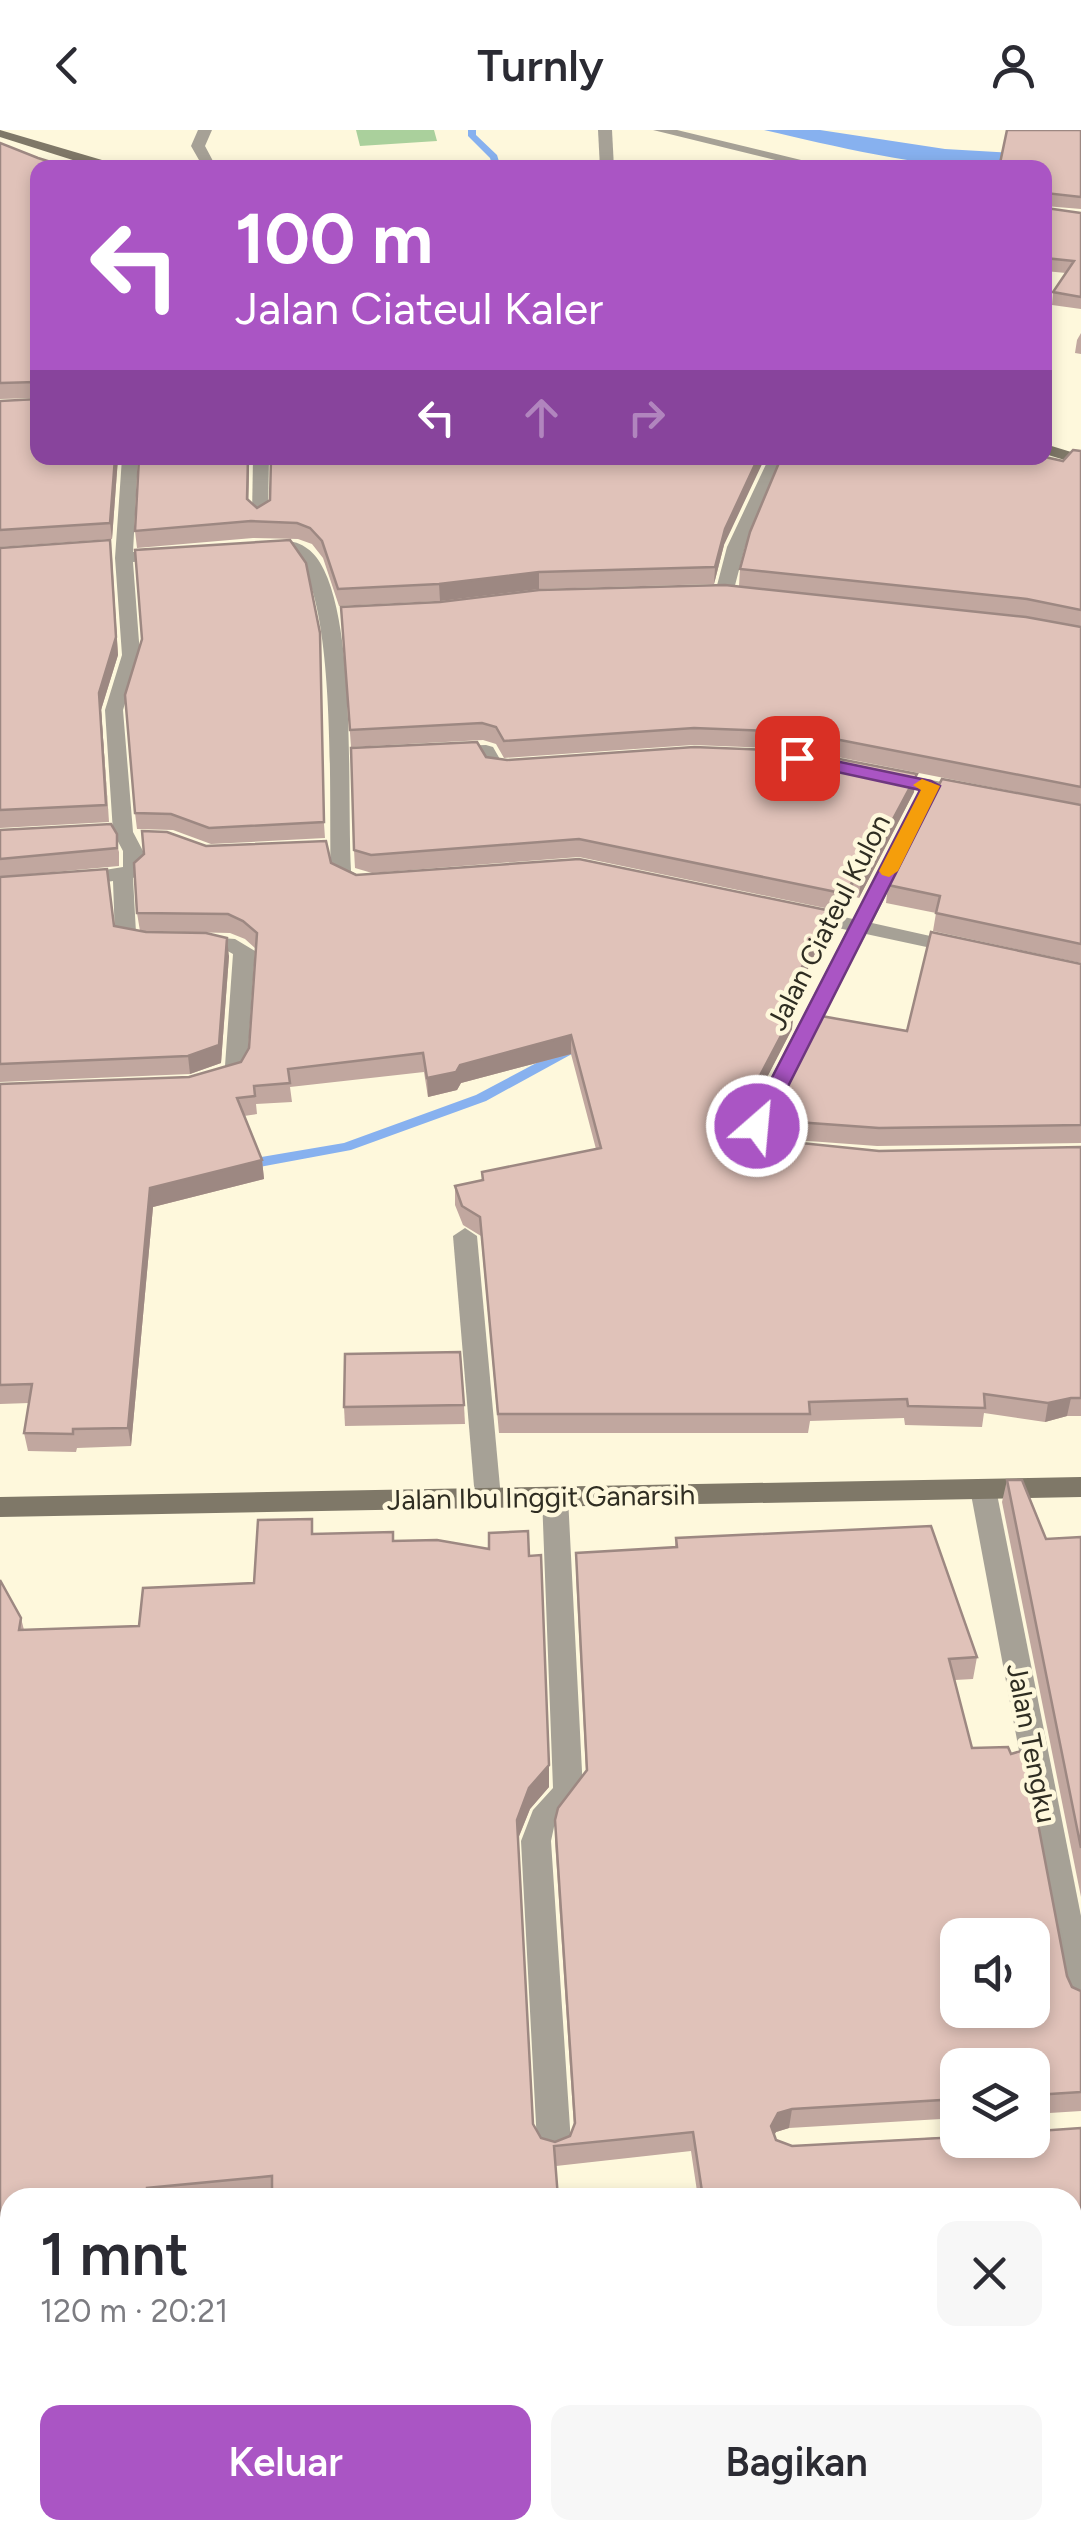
<!DOCTYPE html>
<html lang="id">
<head>
<meta charset="utf-8">
<style>
	:root { --surface:#fff; --page:#f7f7f7; --text:#2b2b33; --muted:#7c7c81; --accent:#aa55c4 }
	body { margin:0; font-family:Figtree,sans-serif; background:var(--page); color:var(--text); height:100vh; display:flex; flex-direction:column; font-size:38px; white-space:nowrap }
	* { box-sizing:border-box; margin:0 }
	p { font-size:32px; color:var(--muted) }
	.icon { flex:none; width:55px; height:55px; fill:none; stroke:currentColor; stroke-width:2; stroke-linecap:round; stroke-linejoin:round }
	.map { position:relative; flex:1; overflow:hidden }
	.sheet { position:absolute; left:0px; top:2058px; width:1082px; height:352px; display:flex; flex-direction:column; background:var(--surface); border-radius:30px 30px 0 0; box-shadow:0 5px 15px #0003 }
	.sheet>* { flex:none }
	.hud { position:absolute; left:30px; top:30px; width:1022px; height:305px; border-radius:20px; box-shadow:0 5px 15px #0003; background:#aa55c4; color:#fff; overflow:hidden }
	.controls { position:absolute; left:940px; top:1788px; display:grid; gap:20px }
	.controls a { display:grid; place-items:center; width:110px; height:110px; border-radius:20px; background:var(--surface); box-shadow:0 5px 15px #0003; font-size:50px }
	.pin { position:absolute; display:grid; place-items:center; width:85px; height:85px; color:#fff; margin:-42px; border-radius:20px; box-shadow:0 5px 15px #0006 }
	.me { position:absolute; width:110px; margin:-55px; rotate:27deg; stroke-linejoin:round; filter:drop-shadow(0 0 8px #0008) }
	.turn { display:flex; align-items:center; gap:35px; height:210px; padding:0 40px; font-size:45px }
	.turn .icon { width:130px; height:130px; stroke-width:2.5 }
	.turn b { display:block; font-size:70px; line-height:85px }
	.lanes { display:flex; align-items:center; height:95px; padding:0 40px; background:#0003; justify-content:center; gap:50px; direction:ltr }
	.lanes .off { opacity:.35 }
	.round { display:grid; place-items:center; flex:none; width:105px; height:105px; border-radius:20px; background:var(--page) }
	.headline { display:flex; align-items:center; justify-content:space-between; height:170px; padding:0 40px }
	h1 { font-size:60px; font-weight:600; line-height:75px }
	.button { display:flex; gap:20px; margin-top:auto; padding:20px 40px }
	.button a { flex:1; height:115px; border-radius:20px; background:var(--accent); color:#fff; font-size:40px; font-weight:600; line-height:115px; text-align:center }
	.button a+a { background:var(--page); color:var(--text) }
	header { display:flex; justify-content:space-between; align-items:center; height:130px; padding:0 40px; background:var(--surface); font-size:45px; font-weight:600 }
	.map>svg:first-child { display:block }
	.green { fill:#aad09c }
	.water { fill:#87b1ef }
	.lines { fill:none; stroke-linecap:round; stroke-linejoin:round }
	.stream { fill:#87b1ef; fill-rule:evenodd }
	.street { fill:#a6a196; fill-rule:evenodd }
	.secondary { fill:#7f7868; fill-rule:evenodd }
	.wall { fill:#c1a79f; fill-rule:evenodd }
	.shaded-wall { fill:#9d8882 }
	.building { fill:#e0c2b9; stroke:#9d8882; stroke-width:2.5; fill-rule:evenodd }
	.route { fill:#aa55c4; stroke:#6e377f; stroke-width:2.5 }
	.slow { fill:#f59e0b }
	.labels { text-anchor:middle; stroke-width:9; stroke-linejoin:round; paint-order:stroke }
	.street-label { font-size:28px; fill:#2f2d22; stroke:#fef8dc }
</style>
</head>
<body>
<header><svg class="icon" aria-label="back" viewBox="0 0 24 24"><path d="M15 5l-7 7 7 7"/></svg>Turnly<svg class="icon" aria-label="person" viewBox="0 0 24 24"><circle cx="12" cy="8" r="4"/><path d="M4 21q1-7 8-7t8 7"/></svg></header>
<div class="map">
<svg width="1081" height="2408" viewBox="0 0 1081 2408">
	<rect width="100%" height="100%" fill="#fef8dc"/>
	<!-- green -->
	<path class="green" d="M356,0H434L437,11L360,16Z"/>
	<!-- water -->
	<path class="water" d="M764,0H820L945,19L1081,27C984,55 861,22 764,0Z"/>
	<g class="lines">
		<!-- stream -->
		<g class="stream">
			<path d="M468,0H476V5L497,25L501,38H493L490,28L468,6Z"/>
			<path d="M576,912L581,913L583,916L581,919L486,971L351,1020L243,1040L236,1035L243,1030L344,1013L476,965Z"/>
		</g>
		<!-- street -->
		<g class="street">
			<path d="M198,0H212L205,16L213,31L204,38H188L199,30L191,16Z"/>
			<path d="M598,0H612L614,38H600Z"/>
			<path d="M653,0H677L834,38H808Z"/>
			<path d="M122,328H138L133,422L169,419L178,424L169,429L133,432L140,525L123,580L133,702L143,721V742L133,748L136,803L157,808L161,812L157,816L119,812L115,808L113,751L74,757L64,751L74,745L123,737V721L113,702L105,580L122,525L115,428Z"/>
			<path d="M253,328H269L268,386L260,391L252,386Z"/>
			<path d="M769,328H785L745,417L733,463L724,468L718,467L715,463L727,417Z"/>
			<path d="M283,410C303,412 315,421 324,440C356,506 347,663 351,741L373,753L363,759L331,744C328,679 339,460 291,421L263,422L254,417L263,412Z"/>
			<path d="M486,615L493,617L501,631L524,634L527,638C518,648 499,644 487,641L479,627L448,628L438,622L448,616Z"/>
			<path d="M884,641L968,657L978,663L968,669L938,663L872,793L966,814L970,818L959,824L866,804L768,996L776,1009L795,1017L799,1022L787,1030C764,1025 754,1018 746,996L847,800L795,788L792,784L802,778L853,789L920,660L877,651L874,647Z"/>
			<path d="M195,806L235,809L255,821L247,936L240,949L214,958L203,951L225,936L233,824L224,819L188,816L184,812Z"/>
			<path d="M465,1098L477,1106L501,1368L497,1375H479L475,1368L453,1106Z"/>
			<path d="M983,1349L992,1352L996,1359L1081,1786V1880L1070,1876L1065,1866L970,1359L974,1352Z"/>
			<path d="M555,1357L564,1360L568,1367L583,1661L554,1697L551,1711L571,2013L566,2024L554,2028L542,2024L537,2013L521,1711L533,1680L553,1658L542,1367L546,1360Z"/>
		</g>
		<!-- secondary -->
		<g class="secondary">
			<path d="M0,0L119,35L120,38H98L0,7Z"/>
			<path d="M1045,314L1081,325V335L1045,324Z"/>
			<path d="M1081,1347V1367L0,1387V1367Z"/>
		</g>
	</g>
	<!-- wall -->
	<g class="wall">
		<path d="M1081,0V79L1045,76V38Z"/>
		<path d="M0,13L38,28V268L0,269Z"/>
		<path d="M1045,81L1081,83V179L1052,175L1053,162L1066,143L1045,141Z"/>
		<path d="M1081,203V224L1075,223L1077,210Z"/>
		<path d="M0,271L118,328L112,409L0,417Z"/>
		<path d="M1081,321V675L797,619L693,615L504,628L496,614L483,610L351,617L341,477L739,456L740,439L1063,331Z"/>
		<path d="M249,328L248,371L257,378L724,415L714,454L539,459L440,471L339,476L323,428L312,414L298,409L253,408L137,418L135,401Z"/>
		<path d="M0,418L112,427L118,525L101,580L109,692L0,698Z"/>
		<path d="M306,433L325,708L211,714L173,700L137,699L135,683Z"/>
		<path d="M486,627L507,630L914,662L859,768L852,766L844,782L579,727L372,743L355,738L354,720Z"/>
		<path d="M1081,675V833L933,801L936,783L886,773L888,755Z"/>
		<path d="M111,694L119,722V736L0,747V700Z"/>
		<path d="M206,716L331,733L356,745L836,782L834,800L826,818L818,817L789,880L792,899L748,983L762,1009L879,1021L1081,1017V1286H1067L1045,1292L984,1283L982,1297L905,1295L904,1288L810,1291L808,1303H499L481,1106L463,1095L455,1075V1056L482,1050V1042L596,1019L571,924L461,953L457,960L428,967L424,942L290,957L292,972L256,974L257,984L244,986L262,1030L264,1049L153,1077L131,1316L77,1318L76,1322L28,1321L24,1303L29,1273L0,1274V954L189,947L241,932L249,918L256,819L245,809L230,803L140,801L137,783Z"/>
		<path d="M0,747L114,796L229,826L221,933L190,944L0,952Z"/>
		<path d="M1081,834V1013L877,1016L781,1009L772,996L774,977L907,901Z"/>
		<path d="M464,1275L465,1294L345,1296L344,1277Z"/>
		<path d="M1007,1350L1046,1409L1081,1407V1767L1002,1372Z"/>
		<path d="M312,1389L313,1404L393,1402V1411L437,1410L489,1419V1403L528,1401L529,1426L541,1425L549,1657L530,1679L518,1709L533,1994L541,2008L555,2012L570,2006L574,1997L555,1711V1690L558,1678L586,1642L576,1445V1423L675,1417L676,1408L931,1396L977,1527L973,1549L955,1550L972,1618L1008,1617L1011,1624L1024,1620L1067,1846L1072,1857L1081,1861V1981L1034,1984L1032,1991V1935H958V1988L789,1998L776,2002L774,2005L776,2010L792,2016L958,2006V2010H1032V1999L1038,2001L1081,1998V2408H0V2156L7,2153V2137L0,2139V1450L21,1488L24,1500L139,1496L143,1458L254,1453L258,1390ZM958,1805H1032V1880H958ZM691,2021L698,2068H1072V2400H10V2068H255L272,2066V2068H558L556,2036Z"/>
	</g>
	<!-- shaded-wall -->
	<g class="shaded-wall">
		<path d="M115,328H120H118L112,409L110,393Z"/>
		<path d="M248,328H252H249L248,386L247,369Z"/>
		<path d="M758,328H765L724,415L714,454L715,437L725,399Z"/>
		<path d="M110,410L118,525L101,580L109,692L99,563Z"/>
		<path d="M539,442V459L440,471L439,454Z"/>
		<path d="M917,644L914,662L859,768L861,749Z"/>
		<path d="M854,748L852,766L844,782L846,764Z"/>
		<path d="M836,782L834,800L826,818L827,800Z"/>
		<path d="M820,799L818,817L781,897L782,879Z"/>
		<path d="M227,808L229,826L221,933L190,944L188,926Z"/>
		<path d="M794,881L792,899L743,994L744,976Z"/>
		<path d="M571,905V924L461,953L457,960L428,967L427,948L460,935Z"/>
		<path d="M262,1030L264,1049L153,1077L131,1316L128,1298L150,1058Z"/>
		<path d="M1071,1268L1067,1286L1045,1292L1048,1273Z"/>
		<path d="M549,1635V1657L530,1679L517,1711V1690L529,1658Z"/>
		<path d="M792,1979L789,1998L776,2002L769,2015L771,1996L778,1983Z"/>
		<path d="M6,2116L10,2136L0,2139V2118Z"/>
	</g>
	<!-- building -->
	<g class="building">
		<path d="M1007,0H1081V67L1045,63V38H999Z"/>
		<path d="M0,13L38,28L70,38H38V254L36,252L0,253Z"/>
		<path d="M1046,78L1081,83V167L1053,162L1074,131L1045,128Z"/>
		<path d="M38,269V328H115L110,393L0,400V271Z"/>
		<path d="M1073,320L1081,321V480L1027,469L740,439L750,402L781,328L1045,327L1063,331Z"/>
		<path d="M139,328H248L247,369L257,378L270,370L271,328H758L725,399L715,437L539,442L439,454L338,459L322,411L310,398L297,393L251,391L135,401Z"/>
		<path d="M110,410L116,507L99,563L106,675L0,680V418Z"/>
		<path d="M290,410L306,433L320,503L324,692L209,698L171,684L135,683L125,565L142,509L135,420Z"/>
		<path d="M725,455L1026,487L1081,497V657L799,602L694,598L504,611L496,597L482,593L350,600L341,477L440,472L539,460Z"/>
		<path d="M477,612L486,627L507,630L694,617L798,621L917,644L861,749L854,748L846,764L579,709L371,725L354,720L351,618Z"/>
		<path d="M942,649L1081,675V814L936,783L940,766L888,755Z"/>
		<path d="M111,694L117,704V718L0,729V700Z"/>
		<path d="M142,701L167,702L206,716L326,711L331,733L356,745L579,729L836,782L827,800L820,799L782,879L794,881L744,976L762,1009L879,1021L1081,1017V1268H1071L1048,1273L984,1264L985,1278L908,1276L907,1269L809,1272L810,1284H498L480,1087L462,1076L455,1056L483,1050L482,1042L601,1018L571,905L460,935L456,942L427,948L423,923L288,939L290,953L254,956L255,966L237,968L262,1030L150,1058L128,1298L73,1299V1304L24,1303L32,1254L0,1255V954L189,947L241,932L249,918L257,803L243,791L228,784L137,783L134,733L144,724Z"/>
		<path d="M107,739L114,796L146,802L206,803L227,808L219,915L188,926L0,934V747Z"/>
		<path d="M931,802L1081,834V995L879,998L783,991L774,977L821,886L907,901Z"/>
		<path d="M460,1222L464,1275L344,1277L345,1224Z"/>
		<path d="M1007,1350H1022L1046,1409L1081,1407V1718Z"/>
		<path d="M312,1389V1404L393,1402V1411L437,1410L489,1419V1403L528,1401L529,1426L541,1425L549,1635L529,1658L517,1690L533,1994L541,2008L555,2012L570,2006L575,1993L555,1690L558,1678L587,1640L576,1423L677,1417L676,1408L931,1396L977,1527L949,1529L972,1618L1008,1617L1011,1624L1024,1620L1067,1846L1072,1857L1081,1861V1962L1035,1965L1034,1987H1032V1935H958V1969L792,1979L778,1983L771,1996L776,2010L792,2016L958,2007V2010H1032V1999L1038,2001L1081,1998V2408H0V2156L7,2153L6,2116L0,2118V1450L21,1488L19,1500L139,1496L143,1458L254,1453L258,1390ZM958,1805H1032V1880H958ZM693,2002L703,2068H1072V2400H10V2068H105L147,2062V2058L272,2046V2068H558L554,2016Z"/>
	</g>
	<!-- route -->
	<path class="route" d="M797,623L931,651L940,656L768,996L757,1003L747,996L920,660L791,632L788,628Z"/>
	<!-- slow -->
	<path class="slow" d="M922,649L940,656L898,741L889,747L882,745L879,741L921,660L913,655Z"/>
	<g class="labels">
		<!-- street labels -->
		<g class="street-label">
			<text transform="translate(828 792) rotate(-63)" y="10">Jalan Ciateul Kulon</text>
			<text transform="translate(541 1367) rotate(-1)" y="10">Jalan Ibu Inggit Ganarsih</text>
			<text transform="translate(1032 1613) rotate(79)" y="10">Jalan Tengku</text>
		</g>
	</g>
</svg>
<div class="controls">
<a><svg class="icon" aria-label="sound" viewBox="0 0 24 24"><path d="M4 9h4l5-4v14l-5-4H4zM17 9q2 3 0 6"/></svg></a>
<a><svg class="icon" aria-label="layers" viewBox="0 0 24 24"><path d="M12 4l9 5-9 5-9-5zM3 14l9 5 9-5"/></svg></a>
</div>
<div class="pin" style="left:797px;top:628px;background:#d93025"><svg class="icon" aria-label="arrive" viewBox="0 0 24 24"><path d="M6 21V4h12l-3 4 3 4H6"/></svg></div>
<svg class="me" style="left:757px;top:996px" viewBox="-20 -20 40 40"><circle r="17" fill="#aa55c4" stroke="#fff" stroke-width="3"/><path d="M0-11L8 9 0 5-8 9z" fill="#fff"/></svg>
<div class="hud">
<div class="turn"><svg class="icon" aria-label="left" viewBox="0 0 24 24"><path d="M17 20v-9H6M10 6l-5 5 5 5"/></svg><div><b>100 m</b>Jalan Ciateul Kaler</div></div>
<div class="lanes"><svg class="icon" aria-label="left" viewBox="0 0 24 24"><path d="M17 20v-9H6M10 6l-5 5 5 5"/></svg><svg class="icon off" aria-label="ahead" viewBox="0 0 24 24"><path d="M12 20V5M6 11l6-6 6 6"/></svg><svg class="icon off" aria-label="right" viewBox="0 0 24 24"><path d="M7 20v-9h11M14 6l5 5-5 5"/></svg></div>
</div>
<section class="sheet">
<div class="headline"><div><h1>1 mnt</h1><p>120 m · 20:21</p></div><a class="round"><svg class="icon" aria-label="close" viewBox="0 0 24 24"><path d="M6 6l12 12M18 6L6 18"/></svg></a></div>
<div class="button"><a>Keluar</a><a>Bagikan</a></div>
</section>
</div>
</body>
</html>
